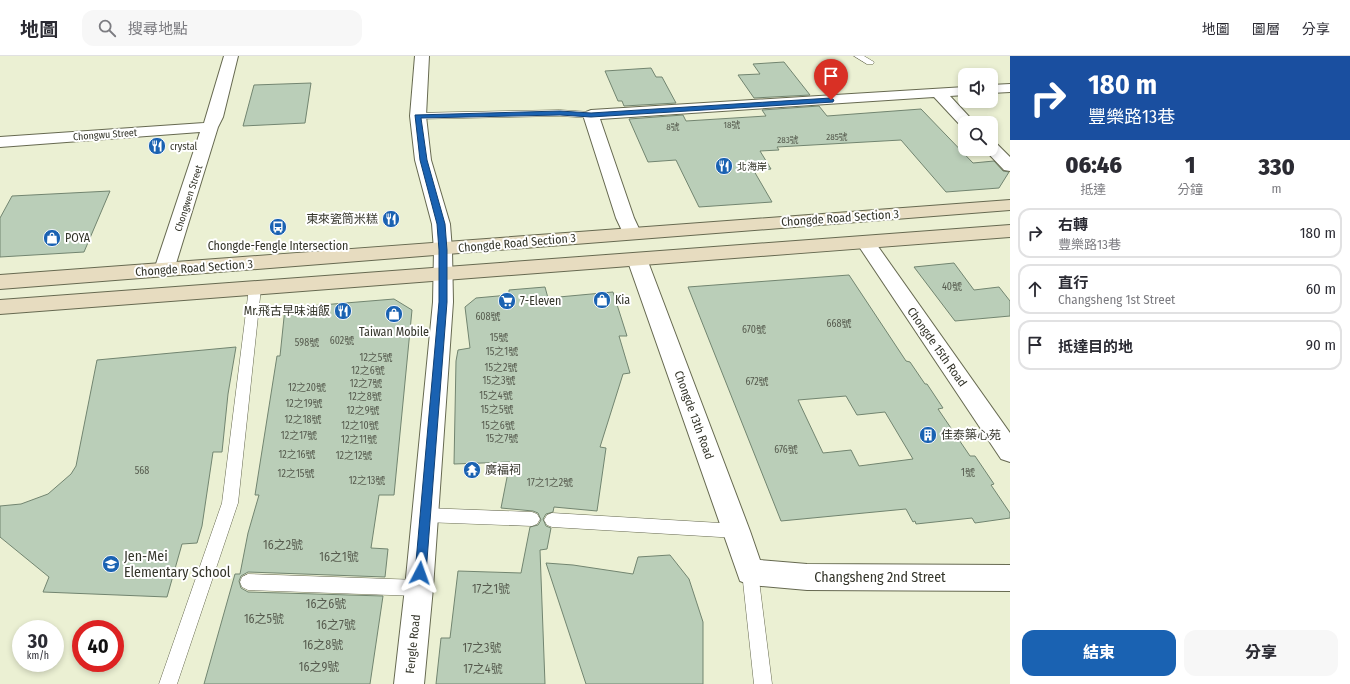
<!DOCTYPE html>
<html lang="zh-TW">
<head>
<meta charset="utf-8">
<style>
	:root { --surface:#fff; --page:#f7f7f7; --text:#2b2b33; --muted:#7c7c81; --line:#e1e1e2; --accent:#1a62b2 }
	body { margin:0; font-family:"Fira Sans Condensed","Noto Sans TC",sans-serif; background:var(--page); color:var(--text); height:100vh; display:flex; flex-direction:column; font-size:15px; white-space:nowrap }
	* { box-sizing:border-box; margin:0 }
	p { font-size:13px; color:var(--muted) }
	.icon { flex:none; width:22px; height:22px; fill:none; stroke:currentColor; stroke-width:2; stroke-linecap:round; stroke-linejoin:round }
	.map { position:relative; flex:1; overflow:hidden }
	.details { display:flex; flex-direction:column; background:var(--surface); width:340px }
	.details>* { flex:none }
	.guide { background:#1a4fa0; color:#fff; overflow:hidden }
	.fabs { position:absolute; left:958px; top:12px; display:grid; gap:8px }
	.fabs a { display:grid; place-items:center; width:40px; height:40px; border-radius:8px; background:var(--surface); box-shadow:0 2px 6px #0003; font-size:20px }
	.speed { position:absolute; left:12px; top:564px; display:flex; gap:8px; font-size:20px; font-weight:700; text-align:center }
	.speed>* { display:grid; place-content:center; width:52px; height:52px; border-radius:50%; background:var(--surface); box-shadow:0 2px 6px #0003; line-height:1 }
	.speed small { font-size:10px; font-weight:400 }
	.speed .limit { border:6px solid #d22; background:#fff; color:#111 }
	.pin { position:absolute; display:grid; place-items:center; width:34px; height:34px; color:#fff; margin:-41px -17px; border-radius:50% 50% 50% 0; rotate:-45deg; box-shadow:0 0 4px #0007 }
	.pin .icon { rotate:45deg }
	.me { position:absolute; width:44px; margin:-22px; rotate:4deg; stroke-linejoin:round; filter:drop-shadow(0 0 3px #0008) }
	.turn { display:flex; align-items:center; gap:14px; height:84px; padding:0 12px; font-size:18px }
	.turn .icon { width:52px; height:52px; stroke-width:2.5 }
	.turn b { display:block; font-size:28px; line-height:34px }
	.eta { display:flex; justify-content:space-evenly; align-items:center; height:68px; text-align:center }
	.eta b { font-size:24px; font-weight:800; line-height:28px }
	.primary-button { display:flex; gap:8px; margin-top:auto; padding:8px 12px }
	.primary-button a { flex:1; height:46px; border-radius:12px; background:var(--accent); color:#fff; font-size:16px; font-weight:800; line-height:46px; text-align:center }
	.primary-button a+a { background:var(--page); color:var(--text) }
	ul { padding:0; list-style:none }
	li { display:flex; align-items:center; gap:12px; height:50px; margin:0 8px 6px; padding:0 4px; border:2px solid var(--line); border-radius:12px }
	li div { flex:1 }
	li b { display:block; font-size:15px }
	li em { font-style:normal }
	header { display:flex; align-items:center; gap:24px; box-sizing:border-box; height:56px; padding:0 20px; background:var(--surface); border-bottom:1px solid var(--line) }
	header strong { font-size:19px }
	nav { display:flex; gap:22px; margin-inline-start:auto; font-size:14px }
	.search { width:280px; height:36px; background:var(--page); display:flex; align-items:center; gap:10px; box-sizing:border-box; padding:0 14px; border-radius:12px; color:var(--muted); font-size:15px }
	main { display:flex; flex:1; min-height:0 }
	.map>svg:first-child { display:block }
	.building { fill:#baceb8; stroke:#728570; fill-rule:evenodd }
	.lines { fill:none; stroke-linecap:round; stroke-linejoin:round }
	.service-casing { stroke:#666950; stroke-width:1 }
	.minor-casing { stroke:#666950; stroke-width:2 }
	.tertiary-casing { stroke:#666950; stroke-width:2 }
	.secondary-casing { stroke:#666950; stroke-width:2 }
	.service { fill:#fff; fill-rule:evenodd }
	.minor { fill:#fff; fill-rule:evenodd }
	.tertiary { fill:#fff; fill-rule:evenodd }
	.secondary { fill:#e7dcc0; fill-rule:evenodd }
	.route { fill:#1a62b2; stroke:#114074 }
	.labels { text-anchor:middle; stroke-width:4; stroke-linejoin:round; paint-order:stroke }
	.far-number-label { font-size:9px; fill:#565b4e }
	.far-street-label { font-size:10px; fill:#34352a; stroke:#fff }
	.far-poi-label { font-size:10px; fill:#34352a; stroke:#fff; text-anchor:start }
	.number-label { font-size:10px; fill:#565b4e }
	.street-label { font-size:12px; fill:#34352a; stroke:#fff }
	.poi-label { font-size:12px; fill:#34352a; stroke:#fff; text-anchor:start }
	.near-number-label { font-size:12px; fill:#565b4e }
	.near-poi-label { font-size:14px; fill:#34352a; stroke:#fff; text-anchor:start }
	.near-street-label { font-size:14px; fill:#34352a; stroke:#fff }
</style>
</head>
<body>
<header>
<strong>地圖</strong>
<div class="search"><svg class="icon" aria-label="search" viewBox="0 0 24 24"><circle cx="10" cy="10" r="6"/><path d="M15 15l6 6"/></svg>搜尋地點</div>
<nav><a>地圖</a><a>圖層</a><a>分享</a></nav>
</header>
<main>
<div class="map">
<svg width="1010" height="628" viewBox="0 0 1010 628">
	<rect width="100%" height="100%" fill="#ebf0d3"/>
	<!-- building -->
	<g class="building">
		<path d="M784,6L810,39L754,42L738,19L760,18L753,8Z"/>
		<path d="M651,12L656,21H662L676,47L624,50L622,45H618L605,15Z"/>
		<path d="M311,27L305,67L243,70L254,29Z"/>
		<path d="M819,50L827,60L921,53L973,107L994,105L1003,115L1009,116L999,132L946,136L901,84L777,91L779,94L760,95L771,113L754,115L772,146L699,151L676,104L648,106L629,63L683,59L686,65L766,60L762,54Z"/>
		<path d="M110,135L84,196L0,201V162L12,140Z"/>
		<path d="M954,207L974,234L999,231L1010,245V260L955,265L914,211Z"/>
		<path d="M849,219L906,305L910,306L925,328H927L943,352L938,353L970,400H975L994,428L991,429L1010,457V462L975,467L972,462L916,468L915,465L913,466L906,453L781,465L688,231ZM846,340L857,359L885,356L913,403L859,410L851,394L823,397L798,344Z"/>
		<path d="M545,231L548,242L613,236L627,280H619L630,317L623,318L600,391L606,392L597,455L554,451L553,456L546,458L543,463L546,470L551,472L547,493L540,494L545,628H436L441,582H450L458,515L521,517L530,471L538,469L541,464L538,457L533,455L501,452L510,406L454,408L456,305L458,294L470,292L465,251L476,242L509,239V234Z"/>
		<path d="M394,243L412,254L394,439H379L371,492L388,493L385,521L248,516L241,520L239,525L241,532L248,536L383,540L370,628H204L235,518H240L248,477L259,439H255L277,300H280L285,252Z"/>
		<path d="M236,291L228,338L222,396H213L202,470L197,487L182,488L167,541L43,536L49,521L0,481V450L21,448L48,438L71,418L76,410L97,304Z"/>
		<path d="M670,499L689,523L703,566V628H586L546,507L573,509L633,518L638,501Z"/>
	</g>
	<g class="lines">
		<defs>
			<g id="service">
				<path d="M854,0H864L874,6L873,8H867Z"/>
				<path d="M560,54L591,56L596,59L591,62L560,60L418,63L413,60L418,57Z"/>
				<path d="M255,228L259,229L261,232L238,447L177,628H159L222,447L249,232L251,229Z"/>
				<path d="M424,452L532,456L537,458L540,463L537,468L532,470L424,466L419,464L416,459L419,454Z"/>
				<path d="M552,457L737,468L742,470L745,475L742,480L737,482L552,471L547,469L544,464L547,459Z"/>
				<path d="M750,509L756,511L758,516L772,628H754L742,516L744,511Z"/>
				<path d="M248,518L419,524L425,527L427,532L425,537L419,540L248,534L242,531L240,526L242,521Z"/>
			</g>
			<g id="minor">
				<path d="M224,0H238L223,61L218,71L174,214L171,218L164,220L157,218L154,214L200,76L0,91V81L204,67Z"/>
				<path d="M1010,28V36L991,37V29Z"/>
				<path d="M965,31V39L950,40L975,67H965V71L961,70L934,41L600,63L634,162L641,177L639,181L632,183L625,181L616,162L583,59L586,56L591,54Z"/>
				<path d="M991,86L997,88L1010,101V115L1004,114L984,93H991Z"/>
				<path d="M865,180L872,182L1010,377V406L1001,403L856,186L858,182Z"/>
				<path d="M637,197L644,199L647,203L750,475L760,504L807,508L1010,509V535L807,534L750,529L740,525L627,203L630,199Z"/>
			</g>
			<path id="tertiary" d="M415,0H429L426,60L431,104L450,168L452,194L453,246L433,532L424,628H394L405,532L433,246L434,194L432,168L415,104L410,60Z"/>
			<g id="secondary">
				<path d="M1010,144V154L0,233V219Z"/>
				<path d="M1010,169V181L0,258V244Z"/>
			</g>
		</defs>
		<!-- service casing -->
		<use href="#service" class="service-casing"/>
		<!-- minor casing -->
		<use href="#minor" class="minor-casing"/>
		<!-- tertiary casing -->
		<use href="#tertiary" class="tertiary-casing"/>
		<!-- secondary casing -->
		<use href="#secondary" class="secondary-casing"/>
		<!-- service -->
		<use href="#service" class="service"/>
		<!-- minor -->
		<use href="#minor" class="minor"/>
		<!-- tertiary -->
		<use href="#tertiary" class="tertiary"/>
		<!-- secondary -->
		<use href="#secondary" class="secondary"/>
	</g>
	<!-- route -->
	<path class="route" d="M831,42L834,44L833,46L591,61L560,59L421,62L427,104L445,168L447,194V246L426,517L424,521L420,522L416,521L415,517L439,246V194L437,168L420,104L415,59L560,55L591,57Z"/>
	<!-- icons -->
	<defs>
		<symbol id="restaurant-disc" viewBox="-11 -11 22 22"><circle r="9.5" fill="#1a62b2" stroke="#fff"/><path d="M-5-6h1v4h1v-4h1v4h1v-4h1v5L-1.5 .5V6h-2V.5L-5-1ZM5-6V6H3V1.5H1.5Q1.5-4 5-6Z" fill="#fff"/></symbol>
		<symbol id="bus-disc" viewBox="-11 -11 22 22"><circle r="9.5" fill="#1a62b2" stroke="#fff"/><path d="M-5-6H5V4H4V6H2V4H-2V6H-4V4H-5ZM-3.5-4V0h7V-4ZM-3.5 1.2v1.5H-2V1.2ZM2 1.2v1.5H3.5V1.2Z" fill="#fff"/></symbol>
		<symbol id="shop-disc" viewBox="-11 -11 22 22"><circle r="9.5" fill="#1a62b2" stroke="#fff"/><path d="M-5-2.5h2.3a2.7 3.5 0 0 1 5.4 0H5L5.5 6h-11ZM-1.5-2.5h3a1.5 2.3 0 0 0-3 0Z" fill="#fff"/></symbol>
		<symbol id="supermarket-disc" viewBox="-11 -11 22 22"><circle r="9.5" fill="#1a62b2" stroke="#fff"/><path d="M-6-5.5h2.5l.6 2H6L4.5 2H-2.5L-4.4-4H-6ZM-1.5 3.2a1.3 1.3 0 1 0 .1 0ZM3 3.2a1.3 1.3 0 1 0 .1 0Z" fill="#fff"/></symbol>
		<symbol id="building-disc" viewBox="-11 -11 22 22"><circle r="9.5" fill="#1a62b2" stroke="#fff"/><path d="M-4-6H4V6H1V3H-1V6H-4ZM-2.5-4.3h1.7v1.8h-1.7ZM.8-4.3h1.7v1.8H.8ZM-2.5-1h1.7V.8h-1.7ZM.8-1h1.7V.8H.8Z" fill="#fff"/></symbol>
		<symbol id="temple-disc" viewBox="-11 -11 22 22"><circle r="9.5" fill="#1a62b2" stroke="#fff"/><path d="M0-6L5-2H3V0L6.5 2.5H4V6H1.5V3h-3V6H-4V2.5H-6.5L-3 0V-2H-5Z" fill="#fff"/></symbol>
		<symbol id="school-disc" viewBox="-11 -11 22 22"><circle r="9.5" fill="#1a62b2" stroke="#fff"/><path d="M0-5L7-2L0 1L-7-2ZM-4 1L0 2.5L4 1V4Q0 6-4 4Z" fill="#fff"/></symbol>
	</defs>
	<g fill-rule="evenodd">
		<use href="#restaurant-disc" x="147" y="80" width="20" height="20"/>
		<use href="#restaurant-disc" x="714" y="100" width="20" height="20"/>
		<use href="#restaurant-disc" x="381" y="153" width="20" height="20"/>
		<use href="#bus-disc" x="268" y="161" width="20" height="20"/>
		<use href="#shop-disc" x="42" y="172" width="20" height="20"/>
		<use href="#shop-disc" x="592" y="234" width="20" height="20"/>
		<use href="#supermarket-disc" x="497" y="235" width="20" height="20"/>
		<use href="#restaurant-disc" x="333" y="245" width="20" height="20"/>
		<use href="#shop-disc" x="384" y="248" width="20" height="20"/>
		<use href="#building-disc" x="918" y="369" width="20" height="20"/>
		<use href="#temple-disc" x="462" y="404" width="20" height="20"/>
		<use href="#school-disc" x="101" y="498" width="20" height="20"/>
	</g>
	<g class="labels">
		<!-- far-number labels -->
		<g class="far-number-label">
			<text x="732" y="72">18號</text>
			<text x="673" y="74">8號</text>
			<text x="837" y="84">285號</text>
			<text x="788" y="87">283號</text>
		</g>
		<!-- far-street labels -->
		<g class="far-street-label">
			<text transform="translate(105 78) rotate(-4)" y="4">Chongwu Street</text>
			<text transform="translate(188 142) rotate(-72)" y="4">Chongwen Street</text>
		</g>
		<!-- far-poi labels -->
		<g class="far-poi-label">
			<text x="170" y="94">crystal</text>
			<text x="737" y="114">北海岸</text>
		</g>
		<!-- number labels -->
		<g class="number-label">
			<text x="952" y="234">40號</text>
			<text x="488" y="264">608號</text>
			<text x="839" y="271">668號</text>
			<text x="754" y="277">670號</text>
			<text x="499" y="285">15號</text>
			<text x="342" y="288">602號</text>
			<text x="307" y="290">598號</text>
			<text x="502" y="299">15之1號</text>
			<text x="376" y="305">12之5號</text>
			<text x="501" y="315">15之2號</text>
			<text x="368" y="318">12之6號</text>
			<text x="499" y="328">15之3號</text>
			<text x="757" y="329">672號</text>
			<text x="366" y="331">12之7號</text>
			<text x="307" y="335">12之20號</text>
			<text x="496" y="343">15之4號</text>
			<text x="365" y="344">12之8號</text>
			<text x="304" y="351">12之19號</text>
			<text x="497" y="357">15之5號</text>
			<text x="363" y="358">12之9號</text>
			<text x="303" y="367">12之18號</text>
			<text x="360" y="373">12之10號</text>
			<text x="498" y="373">15之6號</text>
			<text x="299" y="383">12之17號</text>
			<text x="502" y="386">15之7號</text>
			<text x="359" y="387">12之11號</text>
			<text x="786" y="397">676號</text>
			<text x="297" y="402">12之16號</text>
			<text x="354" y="403">12之12號</text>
			<text x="142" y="418">568</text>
			<text x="968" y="420">1號</text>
			<text x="296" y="421">12之15號</text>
			<text x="367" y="428">12之13號</text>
			<text x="550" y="430">17之1之2號</text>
		</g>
		<!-- street labels -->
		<g class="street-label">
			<text transform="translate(840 162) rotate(-4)" y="4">Chongde Road Section 3</text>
			<text transform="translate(517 187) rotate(-5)" y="4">Chongde Road Section 3</text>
			<text transform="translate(194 212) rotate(-4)" y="4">Chongde Road Section 3</text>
			<text transform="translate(937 291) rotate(55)" y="4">Chongde 15th Road</text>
			<text transform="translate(694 359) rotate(70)" y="4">Chongde 13th Road</text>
			<text transform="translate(413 588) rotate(-84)" y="4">Fengle Road</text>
		</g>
		<!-- poi labels -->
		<g class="poi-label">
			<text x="378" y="167" text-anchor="end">東來瓷筒米糕</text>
			<text x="65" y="186">POYA</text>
			<text x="278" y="194" text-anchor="middle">Chongde-Fengle Intersection</text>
			<text x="615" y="248">Kia</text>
			<text x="520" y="249">7-Eleven</text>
			<text x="330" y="259" text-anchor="end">Mr.飛古早味油飯</text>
			<text x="394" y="280" text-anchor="middle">Taiwan Mobile</text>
			<text x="941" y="383">佳泰築心苑</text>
			<text x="485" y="418">廣福祠</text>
		</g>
		<!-- near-number labels -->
		<g class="near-number-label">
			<text x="283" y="493">16之2號</text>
			<text x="339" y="505">16之1號</text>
			<text x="491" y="537">17之1號</text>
			<text x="326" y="552">16之6號</text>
			<text x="264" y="567">16之5號</text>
			<text x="336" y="573">16之7號</text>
			<text x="323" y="593">16之8號</text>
			<text x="482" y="596">17之3號</text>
			<text x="319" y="615">16之9號</text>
			<text x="483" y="617">17之4號</text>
		</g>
		<!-- near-poi labels -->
		<g class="near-poi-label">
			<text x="124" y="505">Jen-Mei<tspan x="124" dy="16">Elementary School</tspan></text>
		</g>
		<!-- near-street labels -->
		<g class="near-street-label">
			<text x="880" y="526">Changsheng 2nd Street</text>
		</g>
	</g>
</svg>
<div class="fabs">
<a><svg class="icon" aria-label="sound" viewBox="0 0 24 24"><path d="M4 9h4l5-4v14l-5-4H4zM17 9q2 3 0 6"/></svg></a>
<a><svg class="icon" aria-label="search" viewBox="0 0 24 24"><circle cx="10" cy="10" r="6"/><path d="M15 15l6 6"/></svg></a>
</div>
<div class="speed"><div>30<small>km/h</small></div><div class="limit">40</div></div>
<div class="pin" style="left:831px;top:44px;background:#d93025"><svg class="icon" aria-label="arrive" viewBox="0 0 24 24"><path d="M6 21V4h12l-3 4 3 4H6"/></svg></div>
<svg class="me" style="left:420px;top:517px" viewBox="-20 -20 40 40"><path d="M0-17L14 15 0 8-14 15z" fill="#1a62b2" stroke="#fff" stroke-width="4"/></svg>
</div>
<section class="details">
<div class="guide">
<div class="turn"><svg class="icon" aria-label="right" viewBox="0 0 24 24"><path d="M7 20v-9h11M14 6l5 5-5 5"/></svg><div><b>180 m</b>豐樂路13巷</div></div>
</div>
<div class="eta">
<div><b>06:46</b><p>抵達</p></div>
<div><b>1</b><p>分鐘</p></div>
<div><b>330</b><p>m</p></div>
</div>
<ul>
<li><svg class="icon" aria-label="right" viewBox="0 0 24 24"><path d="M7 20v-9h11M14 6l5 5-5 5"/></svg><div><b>右轉</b><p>豐樂路13巷</p></div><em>180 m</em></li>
<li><svg class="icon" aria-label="ahead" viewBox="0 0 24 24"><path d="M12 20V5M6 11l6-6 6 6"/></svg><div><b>直行</b><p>Changsheng 1st Street</p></div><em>60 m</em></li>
<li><svg class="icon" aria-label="arrive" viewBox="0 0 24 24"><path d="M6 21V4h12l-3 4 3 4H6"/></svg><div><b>抵達目的地</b></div><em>90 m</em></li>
</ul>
<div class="primary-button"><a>結束</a><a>分享</a></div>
</section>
</main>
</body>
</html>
